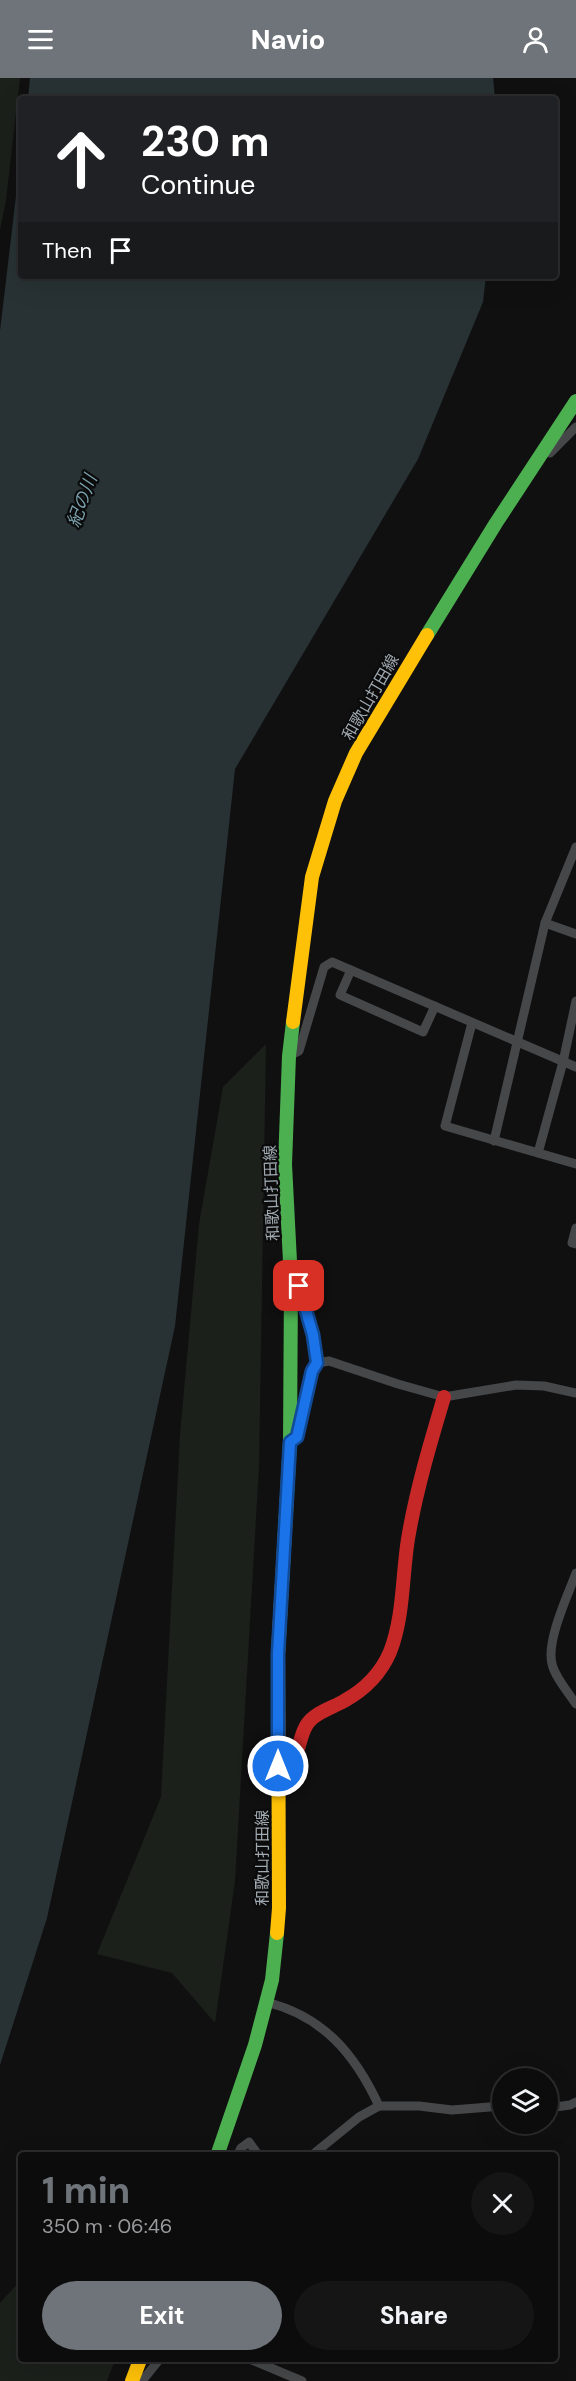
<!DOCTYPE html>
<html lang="en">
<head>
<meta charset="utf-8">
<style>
	:root { --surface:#0c0c0d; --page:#151516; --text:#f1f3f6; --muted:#9a9b9d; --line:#2c2c2e; --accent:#6e7479 }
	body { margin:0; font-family:"DM Sans","Noto Sans JP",sans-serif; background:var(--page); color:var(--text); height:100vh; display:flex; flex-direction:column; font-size:22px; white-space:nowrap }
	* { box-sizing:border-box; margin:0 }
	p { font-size:20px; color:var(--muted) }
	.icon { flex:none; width:33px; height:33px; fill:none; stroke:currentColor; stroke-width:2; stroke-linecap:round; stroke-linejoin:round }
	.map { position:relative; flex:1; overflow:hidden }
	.details { position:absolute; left:18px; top:2074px; width:540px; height:210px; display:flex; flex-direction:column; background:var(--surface); border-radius:6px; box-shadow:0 6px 24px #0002,0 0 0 2px var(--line) }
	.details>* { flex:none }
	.guide { position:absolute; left:18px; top:18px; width:540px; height:183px; border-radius:6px; box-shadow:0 6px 24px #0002,0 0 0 2px var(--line); background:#202124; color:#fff; overflow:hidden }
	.controls { position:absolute; left:492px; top:1990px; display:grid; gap:12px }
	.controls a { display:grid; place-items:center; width:66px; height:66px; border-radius:50%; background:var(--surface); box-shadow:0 6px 24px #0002,0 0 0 2px var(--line); font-size:30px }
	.pin { position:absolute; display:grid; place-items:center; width:51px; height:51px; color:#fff; margin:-26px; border-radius:12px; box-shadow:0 3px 9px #0006 }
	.me { position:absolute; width:66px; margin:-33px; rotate:0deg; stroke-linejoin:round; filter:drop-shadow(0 0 4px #0008) }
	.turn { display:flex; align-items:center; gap:21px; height:126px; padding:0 24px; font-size:27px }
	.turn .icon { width:78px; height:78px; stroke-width:2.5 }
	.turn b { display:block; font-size:42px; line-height:51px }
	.then { display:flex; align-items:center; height:57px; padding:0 24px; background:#0003; gap:12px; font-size:22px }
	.round { display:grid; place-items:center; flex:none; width:63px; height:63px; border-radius:32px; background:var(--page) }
	.head { display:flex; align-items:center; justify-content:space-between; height:102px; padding:0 24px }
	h1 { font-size:36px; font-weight:800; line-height:45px; color:var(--accent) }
	.action { display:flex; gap:12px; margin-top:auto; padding:12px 24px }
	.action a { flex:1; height:69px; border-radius:36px; background:var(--accent); color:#fff; font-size:24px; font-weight:800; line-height:69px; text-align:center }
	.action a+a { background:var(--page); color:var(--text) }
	header { display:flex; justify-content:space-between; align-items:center; height:78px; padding:0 24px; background:var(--accent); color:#fff; font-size:27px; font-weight:800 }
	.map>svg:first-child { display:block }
	.green { fill:#1b201b }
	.water { fill:#283234 }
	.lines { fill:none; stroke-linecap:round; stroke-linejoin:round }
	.street { stroke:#454749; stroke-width:9 }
	.fast { stroke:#4caf50; stroke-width:14 }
	.slow { stroke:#ffc107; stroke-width:14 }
	.jam { stroke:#c62828; stroke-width:14 }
	.route-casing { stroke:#114b97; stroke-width:15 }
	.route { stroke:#1a73e8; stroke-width:10 }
	.labels { text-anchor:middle; stroke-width:4.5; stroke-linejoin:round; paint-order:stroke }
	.street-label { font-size:16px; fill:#a1aab1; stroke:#0b0b0c }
	.water-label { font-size:18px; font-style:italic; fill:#79a0ab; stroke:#0b0b0c }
</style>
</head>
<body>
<header><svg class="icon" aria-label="menu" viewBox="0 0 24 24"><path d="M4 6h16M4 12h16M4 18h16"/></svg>Navio<svg class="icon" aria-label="person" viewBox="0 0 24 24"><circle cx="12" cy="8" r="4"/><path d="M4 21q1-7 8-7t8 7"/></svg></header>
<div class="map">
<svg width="576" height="2303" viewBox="0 0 576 2303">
	<rect width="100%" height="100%" fill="#101011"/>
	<!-- green -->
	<g class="green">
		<path d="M0,0H20L6,122L0,152Z"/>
		<path d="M266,966L259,1388L235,1803L215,1945L172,1895L97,1876L161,1719L180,1357L199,1146L223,1009Z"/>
		<path d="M21,2202V2282H115L107,2303H0V2225Z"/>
	</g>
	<!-- water -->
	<g class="water">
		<path d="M30,0H493L495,21H28Z"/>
		<path d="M21,76V198H486L483,224L418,381L235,691L175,1248L47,1840L0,1987V253Z"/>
	</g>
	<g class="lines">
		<!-- street -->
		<g class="street">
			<path d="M544,373L550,375L576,349"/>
			<path d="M545,845L576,856"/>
			<path d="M351,892L340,917L423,954L435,928"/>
			<path d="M472,945L445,1048L576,1086"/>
			<path d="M289,978L299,973L324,889L332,884L576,989"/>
			<path d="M494,1063L545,845L576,769"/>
			<path d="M538,1075L563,984L576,923"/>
			<path d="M576,1150L572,1165L576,1166"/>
			<path d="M317,1285L329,1283L398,1306L444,1319L516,1307L544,1308L576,1315"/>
			<path d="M290,1364L297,1359L312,1293L317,1285L313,1257L299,1208L291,1203"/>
			<path d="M576,1495C568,1517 546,1563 552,1586C555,1599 568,1614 576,1626"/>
			<path d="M266,1924C323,1938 355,1976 379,2028H419L452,2032L502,2028"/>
			<path d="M548,2030L570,2027L576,2024"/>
			<path d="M237,2078L241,2070L249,2064L259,2078"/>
			<path d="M311,2078L359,2039L379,2028"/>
			<path d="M252,2282L302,2303"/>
			<path d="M142,2303L159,2282"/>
		</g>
		<!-- fast -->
		<g class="fast">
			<path d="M427,557L496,445L576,323"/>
			<path d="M287,1417L290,1364L291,1203L285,1086L289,978L293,944"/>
			<path d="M217,2078L255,1967L272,1902L277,1855"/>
		</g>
		<!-- slow -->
		<g class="slow">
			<path d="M293,944L312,799L335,723L356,675L427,557"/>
			<path d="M277,1855L279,1830L278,1576L287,1417"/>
			<path d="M132,2303L140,2282"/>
		</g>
		<!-- jam -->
		<path class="jam" d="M278,1711L290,1705C295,1688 298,1662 306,1648C313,1635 332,1630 344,1623C364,1612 381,1595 390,1574C404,1538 402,1498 408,1461C416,1413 430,1366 444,1319"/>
	</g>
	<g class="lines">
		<defs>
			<path id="route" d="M278,1688V1576L290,1364L297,1359L312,1293L317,1285L313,1257L299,1208"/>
		</defs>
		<!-- route casing -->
		<use href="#route" class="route-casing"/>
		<!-- route -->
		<use href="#route" class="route"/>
	</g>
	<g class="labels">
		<!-- street labels -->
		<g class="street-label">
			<text transform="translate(370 619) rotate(-60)" y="6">和歌山打田線</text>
			<text transform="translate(271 1115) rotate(-92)" y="6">和歌山打田線</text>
			<text transform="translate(262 1780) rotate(-90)" y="6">和歌山打田線</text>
		</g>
		<!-- water labels -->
		<g class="water-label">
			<text transform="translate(82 423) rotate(-70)" y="6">紀の川</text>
		</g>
	</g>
</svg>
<div class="controls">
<a><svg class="icon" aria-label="layers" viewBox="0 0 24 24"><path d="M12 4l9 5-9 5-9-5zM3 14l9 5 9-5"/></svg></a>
</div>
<div class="pin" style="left:299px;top:1208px;background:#d93025"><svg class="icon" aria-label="arrive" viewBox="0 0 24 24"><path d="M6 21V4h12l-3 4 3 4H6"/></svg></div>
<svg class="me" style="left:278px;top:1688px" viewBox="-20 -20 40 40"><circle r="17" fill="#1a73e8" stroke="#fff" stroke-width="3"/><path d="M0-11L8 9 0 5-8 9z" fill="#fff"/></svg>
<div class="guide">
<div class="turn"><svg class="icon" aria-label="ahead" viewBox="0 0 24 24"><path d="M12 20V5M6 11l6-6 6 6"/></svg><div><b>230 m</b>Continue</div></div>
<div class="then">Then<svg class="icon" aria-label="arrive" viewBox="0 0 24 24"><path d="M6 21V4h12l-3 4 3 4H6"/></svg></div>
</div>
<section class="details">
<div class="head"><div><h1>1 min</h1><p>350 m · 06:46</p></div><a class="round"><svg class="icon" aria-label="close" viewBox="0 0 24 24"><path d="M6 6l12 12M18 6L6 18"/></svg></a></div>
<div class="action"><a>Exit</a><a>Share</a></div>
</section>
</div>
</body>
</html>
